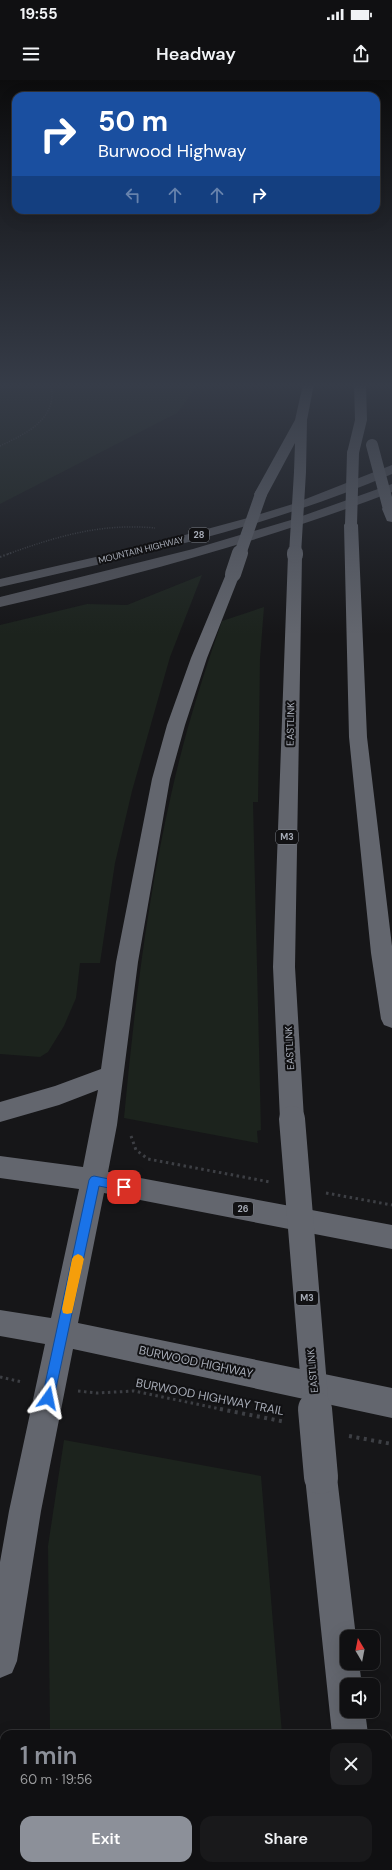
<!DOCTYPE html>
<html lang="en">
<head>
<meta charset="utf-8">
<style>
	:root { --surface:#101012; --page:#19191b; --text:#f1f3f6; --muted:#9c9d9f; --line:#303032; --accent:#8c9099 }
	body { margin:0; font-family:"DM Sans",sans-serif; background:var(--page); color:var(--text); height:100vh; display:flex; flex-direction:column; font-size:15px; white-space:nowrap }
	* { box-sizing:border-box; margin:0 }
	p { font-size:13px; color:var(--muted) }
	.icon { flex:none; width:22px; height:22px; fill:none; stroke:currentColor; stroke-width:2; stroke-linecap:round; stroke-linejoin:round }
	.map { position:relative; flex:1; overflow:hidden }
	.side { position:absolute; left:0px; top:1650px; width:392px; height:140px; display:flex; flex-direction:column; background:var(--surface); border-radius:12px 12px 0 0; box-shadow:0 4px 16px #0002,0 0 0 1px var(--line) }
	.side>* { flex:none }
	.top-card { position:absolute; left:12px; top:12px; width:368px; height:122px; border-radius:12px; box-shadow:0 4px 16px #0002,0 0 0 1px var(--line); background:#1a4fa0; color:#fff; overflow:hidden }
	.needle { width:26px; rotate:350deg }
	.fabs { position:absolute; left:340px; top:1550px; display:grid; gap:8px }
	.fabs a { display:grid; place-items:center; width:40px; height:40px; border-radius:8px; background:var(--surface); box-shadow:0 4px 16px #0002,0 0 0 1px var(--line); font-size:20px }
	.pin { position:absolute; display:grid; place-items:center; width:34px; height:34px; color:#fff; margin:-17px; border-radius:8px; box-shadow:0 2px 6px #0006 }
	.me { position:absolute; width:44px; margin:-22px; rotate:12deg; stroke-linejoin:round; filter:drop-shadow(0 0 3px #0008) }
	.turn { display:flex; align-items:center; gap:14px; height:84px; padding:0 20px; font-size:18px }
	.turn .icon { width:52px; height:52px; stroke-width:2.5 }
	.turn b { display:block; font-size:28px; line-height:34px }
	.lanes { display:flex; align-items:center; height:38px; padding:0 20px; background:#0003; justify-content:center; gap:20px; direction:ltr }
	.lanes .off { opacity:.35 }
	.round { display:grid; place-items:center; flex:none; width:42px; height:42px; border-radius:12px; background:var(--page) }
	.head { display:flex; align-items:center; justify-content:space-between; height:68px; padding:0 20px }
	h1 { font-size:24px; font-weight:600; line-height:30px; color:var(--accent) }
	.button { display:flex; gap:8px; margin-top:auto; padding:8px 20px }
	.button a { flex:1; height:46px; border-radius:12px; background:var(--accent); color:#fff; font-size:16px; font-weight:600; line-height:46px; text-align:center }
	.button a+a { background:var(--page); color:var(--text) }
	.status { display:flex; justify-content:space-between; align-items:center; height:28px; padding:0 20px; background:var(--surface); direction:ltr }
	.status svg { height:11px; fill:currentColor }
	header { display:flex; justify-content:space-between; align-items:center; height:52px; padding:0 20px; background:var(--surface); font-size:18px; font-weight:600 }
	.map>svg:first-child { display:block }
	.green { fill:#1c231d }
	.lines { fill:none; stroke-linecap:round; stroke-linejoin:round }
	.path-far3 { stroke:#3d3f44; stroke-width:1.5; stroke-dasharray:1 1.5; stroke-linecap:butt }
	.path-far2 { stroke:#3d3f44; stroke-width:2; stroke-dasharray:1.5 2; stroke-linecap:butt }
	.path-far1 { stroke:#3d3f44; stroke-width:3; stroke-dasharray:2.5 3.5; stroke-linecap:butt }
	.path { stroke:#3d3f44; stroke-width:4; stroke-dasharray:3 4.5; stroke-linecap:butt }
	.major { fill:#53555c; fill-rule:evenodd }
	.highway { fill:#63666e; fill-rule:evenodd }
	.highway-bridge-far3 { stroke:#63666e; stroke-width:12 }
	.highway-bridge-far2 { stroke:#63666e; stroke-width:16 }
	.highway-bridge-far1 { stroke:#63666e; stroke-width:26 }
	.highway-bridge { stroke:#63666e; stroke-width:34 }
	.route { fill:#1a73e8; stroke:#114b97 }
	.slow { fill:#f59e0b }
	.labels { text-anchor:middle; stroke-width:4; stroke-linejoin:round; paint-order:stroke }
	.shield { fill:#111113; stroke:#7b7e86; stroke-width:1 }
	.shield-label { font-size:9px; font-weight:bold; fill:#a8adb8 }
	.far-street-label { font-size:9px; fill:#a8adb8; stroke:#111113 }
	.street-label { font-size:10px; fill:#a8adb8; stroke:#111113 }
	.near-street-label { font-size:12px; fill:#a8adb8; stroke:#111113 }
</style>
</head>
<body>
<div class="status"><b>19:55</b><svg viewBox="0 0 49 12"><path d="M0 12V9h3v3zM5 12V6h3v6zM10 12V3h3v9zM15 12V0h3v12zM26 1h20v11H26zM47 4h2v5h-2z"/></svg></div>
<header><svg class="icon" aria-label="menu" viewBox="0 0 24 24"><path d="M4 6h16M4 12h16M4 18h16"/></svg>Headway<svg class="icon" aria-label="share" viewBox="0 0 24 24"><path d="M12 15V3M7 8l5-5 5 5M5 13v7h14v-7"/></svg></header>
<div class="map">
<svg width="392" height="1790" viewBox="0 0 392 1790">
	<rect width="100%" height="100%" fill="#161618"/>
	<!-- green -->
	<g class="green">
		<path d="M0,304H198L177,333L0,424Z"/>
		<path d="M202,495L170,577L132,711L115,783L100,883H80L76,918L64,946L48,972L40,977L0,974V545L87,524L127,525Z"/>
		<path d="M264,527L260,579L258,722H253L261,1050L257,1051L258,1063L124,1038C134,930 147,821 171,715C184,656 202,598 222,541Z"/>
		<path d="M64,1360L261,1396L282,1654H50L48,1466Z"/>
		<rect x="55" y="1786" width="238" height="4"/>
	</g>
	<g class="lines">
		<!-- path-far3 -->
		<g class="path-far3">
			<path d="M0,366C27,353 58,339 51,304"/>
			<path d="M8,474C58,456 101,443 155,448"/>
		</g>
		<!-- path-far2 -->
		<path class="path-far2" d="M0,477L11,473"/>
		<!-- path-far1 -->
		<g class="path-far1">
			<path d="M131,1056L136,1070L148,1079L270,1102"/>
			<path d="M326,1113L392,1125"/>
			<path d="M0,1297L22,1302"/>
			<path d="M78,1311L97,1313L134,1311L225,1330"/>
		</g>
		<!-- path -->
		<g class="path">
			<path d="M220,1329L286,1342"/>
			<path d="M349,1356L392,1364"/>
		</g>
		<!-- major -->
		<g class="major">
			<path d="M392,385V394C266,448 133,477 0,507V499L148,465L244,439L293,424Z"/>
			<path d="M392,404V412C264,461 133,496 0,527V517L193,469L291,440Z"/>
		</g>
		<!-- highway -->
		<g class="highway">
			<path d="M303,304H314L307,340L306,392L300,396L294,392L295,363L266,417H256L254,414L295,340Z"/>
			<path d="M354,304H366L367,340L359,373L353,377L347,373L355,340Z"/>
			<path d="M389,425L392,426V442L387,441L382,429L384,426Z"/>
			<path d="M351,441L356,442L358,445L367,657L392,866V948L384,945L381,939L371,873L349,657L344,445L346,442Z"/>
			<path d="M295,471L300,472L302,475L295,887L304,1039L301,1046L292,1049L283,1046L280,1039L273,887L288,475L290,472Z"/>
			<path d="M233,490L238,491L240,494L207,578L185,645L170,699L138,882L117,1045L108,1092L392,1145V1169L104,1113L78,1243L392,1308V1338L73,1269L41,1431L17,1581L12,1593L0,1598V1482L9,1431L45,1264L0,1256V1230L51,1238L79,1109L0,1098V1076L83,1087L98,1010L59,1025L0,1042V1022L55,1006L101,989L116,882L152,699L167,645L191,578L226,494L228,491Z"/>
			<path d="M321,1381L332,1386L337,1397L356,1557H347V1583H359L362,1605H347V1631H365L368,1654H332L305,1397L310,1386Z"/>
			<path d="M0,1699L4,1701V1786H24L25,1790H0Z"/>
			<rect x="346" y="1786" width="38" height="4"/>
		</g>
		<!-- highway-bridge-far3 -->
		<g class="highway-bridge-far3">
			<path d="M372,365L389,429"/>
			<path d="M351,445L353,373"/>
			<path d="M240,474L261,414"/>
			<path d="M295,474L300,392"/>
		</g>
		<!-- highway-bridge-far2 -->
		<g class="highway-bridge-far2">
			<path d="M295,475V473"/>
			<path d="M233,494L240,473"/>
		</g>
		<!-- highway-bridge-far1 -->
		<path class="highway-bridge-far1" d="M292,1039L316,1330"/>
		<!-- highway-bridge -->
		<path class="highway-bridge" d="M315,1329L321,1397"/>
	</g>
	<!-- sky -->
	<linearGradient id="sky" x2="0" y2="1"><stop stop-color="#0c0c0d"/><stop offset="0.55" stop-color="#363c48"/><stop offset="1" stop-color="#363c48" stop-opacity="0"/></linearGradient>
	<rect width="392" height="555" fill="url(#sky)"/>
	<!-- route -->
	<path class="route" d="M94,1096L124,1102L128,1103L130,1107L128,1110L124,1111L99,1106L54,1318L52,1323L48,1325L44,1323L42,1318L89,1100L91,1097Z"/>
	<!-- slow -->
	<path class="slow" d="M78,1174L82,1176L84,1179L73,1229L72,1233L67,1234L63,1233L62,1229L72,1179L74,1176Z"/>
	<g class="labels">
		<!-- shield labels -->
		<g class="shield">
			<rect x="189" y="448" width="20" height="14" rx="3"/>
			<rect x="276" y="750" width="22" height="14" rx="3"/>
			<rect x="233" y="1122" width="20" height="14" rx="3"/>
			<rect x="296" y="1211" width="22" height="14" rx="3"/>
		</g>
		<g class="shield-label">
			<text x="199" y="458">28</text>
			<text x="287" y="760">M3</text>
			<text x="243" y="1132">26</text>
			<text x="307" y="1221">M3</text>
		</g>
		<!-- far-street labels -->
		<g class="far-street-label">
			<text transform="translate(141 470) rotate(-14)" y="3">MOUNTAIN HIGHWAY</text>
		</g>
		<!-- street labels -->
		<g class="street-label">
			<text transform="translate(290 644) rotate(-89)" y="4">EASTLINK</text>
			<text transform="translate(289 968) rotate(-93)" y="4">EASTLINK</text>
			<text transform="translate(312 1291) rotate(-95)" y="4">EASTLINK</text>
		</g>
		<!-- near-street labels -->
		<g class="near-street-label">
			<text transform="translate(196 1282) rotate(12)" y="4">BURWOOD HIGHWAY</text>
			<text transform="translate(210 1317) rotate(11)" y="4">BURWOOD HIGHWAY TRAIL</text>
		</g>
	</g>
</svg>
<div class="fabs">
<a><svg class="needle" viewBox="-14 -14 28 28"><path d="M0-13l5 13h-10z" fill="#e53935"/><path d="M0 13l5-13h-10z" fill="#9c9d9f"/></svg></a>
<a><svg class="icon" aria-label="sound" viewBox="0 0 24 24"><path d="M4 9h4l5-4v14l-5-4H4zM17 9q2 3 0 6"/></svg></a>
</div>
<div class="pin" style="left:124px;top:1107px;background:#d93025"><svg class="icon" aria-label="arrive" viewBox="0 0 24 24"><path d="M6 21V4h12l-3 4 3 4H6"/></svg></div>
<svg class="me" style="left:48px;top:1318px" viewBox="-20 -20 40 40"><path d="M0-17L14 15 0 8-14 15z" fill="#1a73e8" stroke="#fff" stroke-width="4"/></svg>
<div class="top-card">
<div class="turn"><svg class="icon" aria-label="right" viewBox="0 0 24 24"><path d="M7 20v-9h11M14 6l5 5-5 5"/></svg><div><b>50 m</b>Burwood Highway</div></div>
<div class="lanes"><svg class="icon off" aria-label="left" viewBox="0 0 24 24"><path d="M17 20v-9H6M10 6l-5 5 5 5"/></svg><svg class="icon off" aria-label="ahead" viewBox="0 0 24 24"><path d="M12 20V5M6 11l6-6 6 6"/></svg><svg class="icon off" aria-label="ahead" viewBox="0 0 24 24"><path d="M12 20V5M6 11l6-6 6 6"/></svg><svg class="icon" aria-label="right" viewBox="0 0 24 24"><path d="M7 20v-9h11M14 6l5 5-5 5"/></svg></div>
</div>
<section class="side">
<div class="head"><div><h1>1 min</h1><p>60 m · 19:56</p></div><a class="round"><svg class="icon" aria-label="close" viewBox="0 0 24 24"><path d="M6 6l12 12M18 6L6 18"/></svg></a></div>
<div class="button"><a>Exit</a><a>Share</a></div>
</section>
</div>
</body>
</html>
